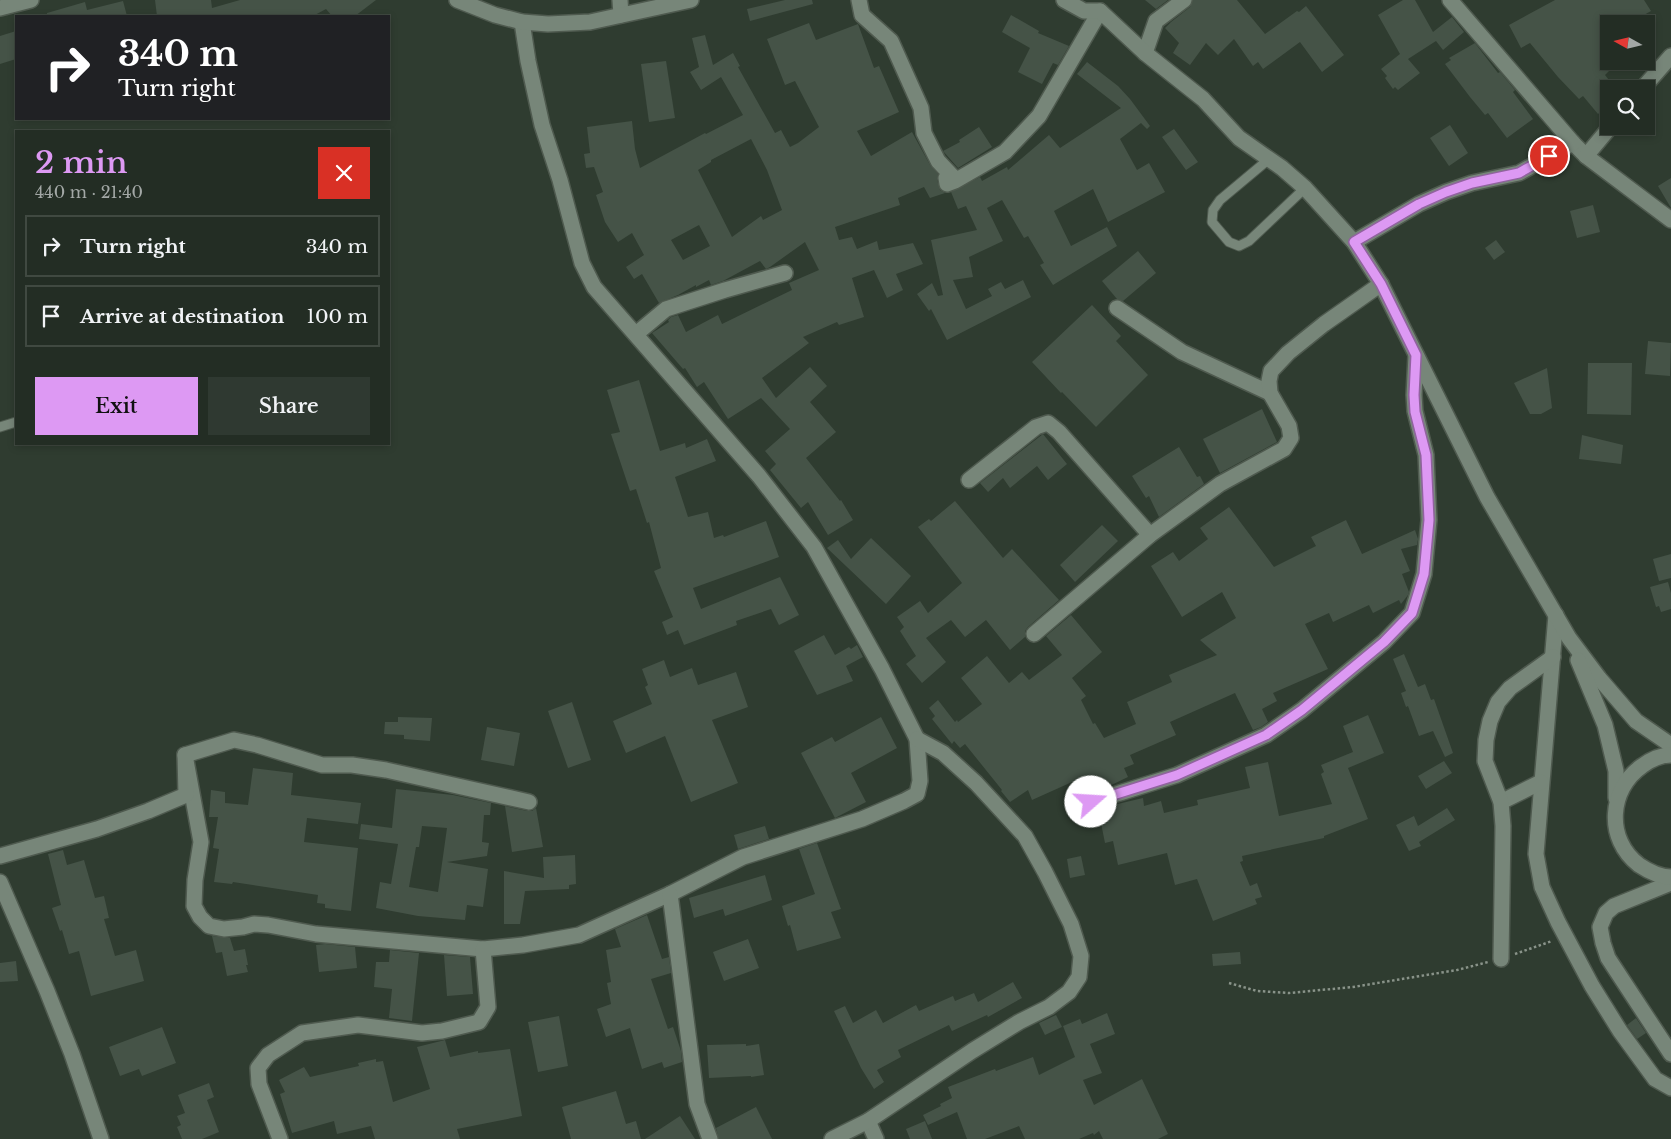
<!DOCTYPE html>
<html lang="en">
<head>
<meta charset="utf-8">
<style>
	:root { --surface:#232d24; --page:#2f3931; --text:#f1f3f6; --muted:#a3a8a6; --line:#404941; --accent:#dd99f3 }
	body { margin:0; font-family:"Libre Baskerville",serif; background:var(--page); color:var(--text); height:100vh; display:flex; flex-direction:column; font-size:19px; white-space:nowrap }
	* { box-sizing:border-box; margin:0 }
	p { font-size:16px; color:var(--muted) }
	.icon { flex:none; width:28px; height:28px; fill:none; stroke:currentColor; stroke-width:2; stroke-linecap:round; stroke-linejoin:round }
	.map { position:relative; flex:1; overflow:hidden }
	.side { position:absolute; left:15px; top:130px; width:375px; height:315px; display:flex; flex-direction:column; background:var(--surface); border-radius:0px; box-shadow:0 2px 8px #0003,0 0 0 1px var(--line) }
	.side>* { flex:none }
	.guide { position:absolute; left:15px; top:15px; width:375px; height:105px; border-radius:0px; box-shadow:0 2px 8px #0003,0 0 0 1px var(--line); background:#202124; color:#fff; overflow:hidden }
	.needle { width:32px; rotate:278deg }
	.fabs { position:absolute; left:1600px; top:15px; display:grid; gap:10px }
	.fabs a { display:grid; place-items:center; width:55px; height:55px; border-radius:0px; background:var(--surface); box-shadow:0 2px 8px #0003,0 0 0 1px var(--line); font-size:25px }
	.pin { position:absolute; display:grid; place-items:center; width:42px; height:42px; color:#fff; margin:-21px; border:2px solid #fff; border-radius:50%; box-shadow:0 1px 5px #0007 }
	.me { position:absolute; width:55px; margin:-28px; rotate:71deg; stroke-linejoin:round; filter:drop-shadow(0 0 4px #0008) }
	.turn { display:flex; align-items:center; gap:18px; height:105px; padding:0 20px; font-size:22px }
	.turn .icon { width:65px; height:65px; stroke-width:2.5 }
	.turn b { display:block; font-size:35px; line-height:42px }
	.round { display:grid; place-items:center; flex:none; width:52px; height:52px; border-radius:0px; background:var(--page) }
	.headline { display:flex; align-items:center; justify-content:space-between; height:85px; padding:0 20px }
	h1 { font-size:30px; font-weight:600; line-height:38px; color:var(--accent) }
	.button { display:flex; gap:10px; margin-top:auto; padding:10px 20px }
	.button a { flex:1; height:58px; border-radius:0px; background:var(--accent); color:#111; font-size:20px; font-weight:600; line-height:58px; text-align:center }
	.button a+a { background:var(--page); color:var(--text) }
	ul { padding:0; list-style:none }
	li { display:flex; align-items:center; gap:15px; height:62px; margin:0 10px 8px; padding:0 10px; border:2px solid var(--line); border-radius:0px }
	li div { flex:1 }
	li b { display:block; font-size:19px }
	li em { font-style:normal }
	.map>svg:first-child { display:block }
	.building { fill:#455347; fill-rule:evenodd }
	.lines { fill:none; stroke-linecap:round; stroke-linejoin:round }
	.service-casing { stroke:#4f5a4f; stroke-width:11 }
	.minor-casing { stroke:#4f5a4f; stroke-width:18 }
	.secondary-casing { stroke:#4f5a4f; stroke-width:18 }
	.path { stroke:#899389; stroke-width:2.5; stroke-dasharray:2.5 2.5; stroke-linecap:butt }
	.service { stroke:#778679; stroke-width:9 }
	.minor { stroke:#778679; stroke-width:15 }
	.secondary { stroke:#778679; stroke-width:15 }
	.route-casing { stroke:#90639e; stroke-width:12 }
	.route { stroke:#dd99f3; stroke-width:9 }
</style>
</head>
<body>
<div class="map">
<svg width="1671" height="1139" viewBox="0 0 1671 1139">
	<rect width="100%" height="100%" fill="#2f3c30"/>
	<!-- building -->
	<g class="building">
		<path d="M155,0H211L212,8L240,0H376L355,16H332L326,9L313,16H157Z"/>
		<path d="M785,0H812L813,4L750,21L747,9Z"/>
		<path d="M1145,0H1168L1156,9Z"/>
		<path d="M1193,0H1237L1265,34L1297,11L1299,12L1306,6L1344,55L1322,72L1300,42L1263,69L1258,62L1253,66L1234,39L1218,55L1206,43L1190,65L1173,53L1179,43L1165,28L1171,22L1190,7Z"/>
		<path d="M1403,0H1415L1433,32L1452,17L1464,32L1443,50L1436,41L1408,59L1420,73L1398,90L1395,87L1393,89L1385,78L1387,76L1381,69L1400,54L1378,15Z"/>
		<path d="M1555,0H1644L1651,11L1628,24H1609V61H1619L1605,75L1616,89H1609V105L1598,114L1583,96L1579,99L1558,77L1530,43L1521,48L1509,25Z"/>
		<path d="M123,1L127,16H47V13L85,2L87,10Z"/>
		<path d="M1011,15L1039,31L1038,33L1069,46L1058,65L1053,63L1042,84L1018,72L1030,48L1002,32Z"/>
		<path d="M809,23L816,40L858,24L874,68L879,66L899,112L857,131L871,156L912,132L930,165L938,174L937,180L940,190L945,193L930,198L924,187L898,198L900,205L835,227L839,240L852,237L857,249L877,241L879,250L913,243L923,264L896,274L903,290L887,298L874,270L852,278L864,317L839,325L837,322L803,337L809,343L762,378L776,398L810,367L827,386L810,402L836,432L806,458L840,501L841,500L853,520L828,535L808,502L801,508L770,470L776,464L765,451L790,429L761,398L728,419L704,382L697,387L685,368L683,369L652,333L669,322L668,320L671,317L678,315L686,332L718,315L722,324L792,290L789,283L819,270L805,242L770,267L766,269L760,261L723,281L711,285L709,280L696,287V285L678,295L659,303L642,274L634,279L626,267L644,255L632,233L618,242L605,222L596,195L603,192L594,167L586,168L584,154L590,153L587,127L632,121L635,149L640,168L705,133L706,134L743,115L721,77L701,90L690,72L699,67L692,38L705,35L713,65L733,53L740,66L738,67L775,133L781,130L790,147L798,143L819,127L795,81L785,85L767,39ZM751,139L767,170L782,210L763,220L761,216L732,237L698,170L711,162V160ZM699,225L710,246L683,260L671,240Z"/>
		<path d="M16,31V59L0,64V36Z"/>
		<path d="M1475,43L1498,73L1500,72L1515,90L1513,92L1533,119L1507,138L1488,113L1485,115L1470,97L1445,64L1451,60L1449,58Z"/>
		<path d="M666,61L675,118L649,122L641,64Z"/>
		<path d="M1087,62L1118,86L1130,99L1150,126L1147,129L1141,123L1120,139L1137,170L1149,163L1165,192L1108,222L1093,189L1054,211L1071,246L1107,227L1117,246L1053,285L1040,265L1044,263L1028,236L1024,238L1002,200L987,208L1003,241L969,257L973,277L953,280L966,309L992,296L988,289L1001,282L1005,289L1023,280L1031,297L947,340L931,309L929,311L917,294L932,283L938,296L943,295L931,240L977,230L966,206L958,209L951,192L980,177L982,181L1007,167L1008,170L1049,135L1060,148L1121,108L1077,74Z"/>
		<path d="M1450,125L1468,153L1449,166L1430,138Z"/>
		<path d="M979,127L992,147L958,168L943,151L960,142L959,140Z"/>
		<path d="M1174,129L1198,162L1186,170L1162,137Z"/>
		<path d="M1671,178V208L1658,186Z"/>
		<path d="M1593,205L1600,232L1577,238L1570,211Z"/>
		<path d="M1496,240L1505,252L1494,260L1485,248Z"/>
		<path d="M1138,251L1156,273L1123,301L1117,299L1102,281Z"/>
		<path d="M1092,305L1121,336L1116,341L1148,375L1096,427L1062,392L1061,393L1032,362Z"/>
		<path d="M1648,341L1671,343L1670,376L1645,374Z"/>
		<path d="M1588,363H1632L1631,415L1587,414Z"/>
		<path d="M1547,368L1552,408L1541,414H1530L1514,383Z"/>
		<path d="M639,380L660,451L685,443L686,448L707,439L716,461L675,477L688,517L708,512L714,538L723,535L724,537L766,521L779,557L693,588L701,609L780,577L799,615L779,625L771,609L736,621L737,625L684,645L678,630L667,635L662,622L673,617L654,571L661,568L649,522L647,523L636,489L630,491L611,434L620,432L607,390Z"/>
		<path d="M1262,409L1277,442L1220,473L1203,439Z"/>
		<path d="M1043,434L1067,464L1048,480L1037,466L1010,488L1003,478L988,492L980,483Z"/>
		<path d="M1582,435L1623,445L1621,464L1579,459Z"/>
		<path d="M1179,447L1197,477L1200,476L1204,484L1159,517L1149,496L1146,498L1132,476Z"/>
		<path d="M955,501L1003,558L1012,549L1059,600L1028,627L1025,631V637L1010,650L986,620L965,637L951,620L926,638L946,662L922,683L906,664L916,656L900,631L904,627L897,617L920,601L928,613L962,583L918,527L929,519L931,521Z"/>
		<path d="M1229,507L1274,567L1316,546L1311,537L1346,520L1362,554L1415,530L1418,539L1417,545L1401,549L1410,571L1402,574L1409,592L1408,595L1401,604L1399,600L1373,613L1369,605L1333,622L1329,613L1305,624L1328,669L1273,693L1277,701L1262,709L1268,722L1261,727L1253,730L1235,693L1170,722L1176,735L1130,755L1134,764L1124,768L1128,777L1105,788L1101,789L1100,785L1087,791L1081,778L1032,800L1028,790L1010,802L1001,791L1002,790L965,744L960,748L954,741L952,744L932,719L935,716L929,708L938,700L955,722L957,720L958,722L982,704L961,678L987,656L1009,683L1022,672L1029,680L1062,655L1046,636L1071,615L1102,652L1072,678L1086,696L1081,700L1093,724L1095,723L1104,738L1136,724L1127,702L1172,682L1169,675L1217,655L1200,640L1236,618L1222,592L1182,617L1151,566L1173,552L1179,561L1208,539L1200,528Z"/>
		<path d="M1102,525L1118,541L1075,582L1060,565Z"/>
		<path d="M871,538L911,576L886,604L827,548L838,540L851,559Z"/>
		<path d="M1671,554V578L1659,581L1653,559Z"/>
		<path d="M1668,582L1671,593V609L1661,612L1659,606L1656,607L1650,587Z"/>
		<path d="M824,635L835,655L849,647L851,649L857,645L863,657L846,666L853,681L817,695L794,651Z"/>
		<path d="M1404,654L1418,687L1425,684L1431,700L1434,699L1453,753L1445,757L1433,731L1419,736L1408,706L1406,707L1401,693L1406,691L1393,659Z"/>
		<path d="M664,660L670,677L692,668L698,685L736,672L748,707L712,720L738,783L691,802L665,736L626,753L613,721L652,704L645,687L648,685L642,669Z"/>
		<path d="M572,702L591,760L568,768L548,711Z"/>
		<path d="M1368,715L1384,753L1348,768L1368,819L1324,836V838L1242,856L1243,861L1240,862L1250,886L1257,883L1262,897L1255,899L1257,904L1213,921L1197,879L1175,885L1167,853L1118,865L1113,841L1105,843L1101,823L1108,822L1105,807L1143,798L1144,806L1161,801L1164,813L1198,805L1197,800L1250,788L1245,767L1268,762L1279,816L1332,804L1321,774L1324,772L1321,765L1353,752L1343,726Z"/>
		<path d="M398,717L432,718L430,741L404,739V735L384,734L385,722H398Z"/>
		<path d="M881,717L897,748L851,773L866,802L835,818L801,753L832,737L835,742Z"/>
		<path d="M487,727L520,733L514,766L481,760Z"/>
		<path d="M1444,761L1452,773L1426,789L1418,776Z"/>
		<path d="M253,768L293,773L291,795L361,803L358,824L307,818L304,842L358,848L351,911L325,908V904L317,903L318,895L233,882L232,884L214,882L219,849L213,848L218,817H209L211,790L225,792V803L248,805Z"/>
		<path d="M396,789L453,795L491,803L490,815H484L482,842L489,843L487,856L447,862L488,869L483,907L467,905L465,920L418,916L376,908L380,882L391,884L398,844L359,839L361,824L392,828ZM422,826L447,828L438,892L409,887L416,847H419Z"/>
		<path d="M505,806L527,811H532L536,808L543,847L512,852Z"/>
		<path d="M1447,808L1455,820L1419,842L1421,846L1409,851L1396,825L1414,816L1418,826Z"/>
		<path d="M765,826L769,839L738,849L734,835Z"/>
		<path d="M817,843L841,909L831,912L841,938L797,951L790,925L788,926L782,906L815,894L799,849Z"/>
		<path d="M63,850L67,865L84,860L95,898L104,896L109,918L104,919L115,956L136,950L144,981L91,996L79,951L69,954L62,930L60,931L52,908L61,905L48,854Z"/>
		<path d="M575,855L576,884L569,885V889L525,891L520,924H504V871L544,878L543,857Z"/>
		<path d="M1081,856L1085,875L1070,878L1067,859Z"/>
		<path d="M765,875L772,900L725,916L723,909L694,918L689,898Z"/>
		<path d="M647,915L662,959L669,957L671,973L651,979L668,1029L673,1027L681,1051L682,1062L664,1068L662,1062L642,1069L630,1028L606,1037L597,1009L611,1004L607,983L611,982L606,950L621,947L615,929Z"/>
		<path d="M212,936L230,938L234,951L245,949L248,965H246L248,972L227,976L222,952L216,953Z"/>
		<path d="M748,939L759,968L724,981L713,952Z"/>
		<path d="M325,944L355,947L357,968L319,972L316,945Z"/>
		<path d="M390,950L419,953L412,1021L389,1018L392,989L374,987L376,962H389Z"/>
		<path d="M1240,952L1241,964L1213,966L1212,954Z"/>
		<path d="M444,955L470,957L473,994L447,996Z"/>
		<path d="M16,961L18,981L0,982V963Z"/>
		<path d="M1013,982L1022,998L988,1017L987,1015L952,1031L949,1025L898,1050L901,1057L877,1070L884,1082L874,1089L861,1068L834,1011L845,1006L853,1023L876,1010L883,1023L916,1005L919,1011L953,996L955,1001L974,993L978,1002Z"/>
		<path d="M1107,1013L1115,1034L1090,1044L1102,1073L1083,1080L1094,1105L1142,1079L1168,1134L1158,1139H1103L1099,1131L1094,1135L1093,1133L1079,1139H1025L1019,1126L985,1139H967L957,1112L928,1125L923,1115L941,1106L940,1104L952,1098L948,1087L995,1069L996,1071L1033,1057L1039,1075L1075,1057L1063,1026L1080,1019L1082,1024Z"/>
		<path d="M1056,1015L1062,1027L1045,1035L1039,1023Z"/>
		<path d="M559,1016L568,1066L538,1072L528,1022Z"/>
		<path d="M1636,1018L1646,1033L1637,1039L1627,1025Z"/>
		<path d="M162,1027L176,1063L142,1076L139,1069L120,1076L109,1047Z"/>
		<path d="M445,1040L450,1057L478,1051V1053L510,1049L522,1116L457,1129L460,1139H375L371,1126L337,1134L334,1121L292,1133L280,1094L285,1092L279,1080L304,1067L310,1077L359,1066L358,1063L376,1059V1062L383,1061L393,1102L430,1089L417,1047Z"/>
		<path d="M746,1044V1046L759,1044L764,1075L751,1077V1076L709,1078L707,1045Z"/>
		<path d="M209,1083L214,1097L207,1100L219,1132L202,1139H182L177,1127L181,1125L177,1116L185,1113L178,1095Z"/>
		<path d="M616,1091L626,1124L636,1121L641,1139H571L562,1107Z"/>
		<path d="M756,1107L772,1139H719L716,1128Z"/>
		<path d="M680,1116L695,1139H645Z"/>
		<path d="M925,1121L932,1139H910L906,1129Z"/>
	</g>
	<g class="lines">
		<defs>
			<g id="service">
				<path d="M1269,159L1220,200L1213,210L1212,222L1229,242L1239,246L1249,241L1305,188"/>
				<path d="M0,427L16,422"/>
			</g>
			<g id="minor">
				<path d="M620,0L621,15"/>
				<path d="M859,0L862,15L891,41L921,108L924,133L938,161L953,177L946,178L947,184L955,181L1005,152L1039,116L1100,11"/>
				<path d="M1450,0L1573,143L1586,156L1671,220"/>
				<path d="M0,8L31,0"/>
				<path d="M1145,53L1156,21L1184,0"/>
				<path d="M1642,89L1671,56"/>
				<path d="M1586,156L1611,126"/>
				<path d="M1354,242L1419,204L1446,192L1472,183L1519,173L1573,143"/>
				<path d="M1117,308L1182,352L1270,393"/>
				<path d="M636,334L666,309L725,290L785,273"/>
				<path d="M969,480L1036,427L1048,423L1059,432L1150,535"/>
				<path d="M1556,615L1536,854L1542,887L1558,922L1592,986L1620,1031L1655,1079L1671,1088"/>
				<path d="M1034,634L1150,535L1220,484L1284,449L1291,438L1289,426L1270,393L1269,381L1271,371L1288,353L1324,324L1381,284"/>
				<path d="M185,755L201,842L195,880L194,906L200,917L209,926L224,929L243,927L254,924L268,925L316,934L483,949L523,945L579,935L670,894L743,857L862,819L904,801L917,794L920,781L917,739L882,669L814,547L759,476L594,287L582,263L560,180L542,125L528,61L522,22"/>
				<path d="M1091,802L1177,775L1266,735L1302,710L1384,642L1412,613L1424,574L1429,520L1426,455L1415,411L1414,395L1416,355"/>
				<path d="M1501,802L1541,782"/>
				<path d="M0,856L97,829L148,811L186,795L185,755L234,740L257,745L322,765H352L386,770L529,802"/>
				<path d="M0,882L47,991L72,1054L101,1139"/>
				<path d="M1671,883L1614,906L1606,913L1600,927L1603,943L1608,958L1671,1054"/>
				<path d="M670,894L697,1104L710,1139"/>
				<path d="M1501,959L1503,826L1501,802L1485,761L1486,740L1490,721L1498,702L1510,688L1553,657"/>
				<path d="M868,1121L876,1139"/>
				<path d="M280,1139L259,1084L258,1068L268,1055L302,1033L358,1025L422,1033L442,1031L479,1022L488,1007L483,949"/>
				<path d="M832,1139L868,1121L972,1051L1019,1022L1049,1007L1069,992L1079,977L1081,956L1071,924L1045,872L1025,836L976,783L943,753L917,739"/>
			</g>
			<g id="secondary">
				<path d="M457,0L495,15L522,22L548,24L590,22L691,0"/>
				<path d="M1064,0L1084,11H1100L1145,53L1203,99L1239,138L1282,168L1305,188L1354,242L1381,284L1487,497L1569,638L1599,678L1636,721L1671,745"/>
				<path d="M1578,660L1605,725L1616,771V798"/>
				<path d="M1671,755C1661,755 1650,760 1642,766C1609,789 1605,839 1639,865C1648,871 1659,877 1671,877"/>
			</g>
		</defs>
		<!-- service casing -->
		<use href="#service" class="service-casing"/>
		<!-- minor casing -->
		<use href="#minor" class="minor-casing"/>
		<!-- secondary casing -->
		<use href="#secondary" class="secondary-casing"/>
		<!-- path -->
		<g class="path">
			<path d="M1515,954L1552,941"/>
			<path d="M1229,983L1257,991L1289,993L1353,987L1457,970L1488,962"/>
		</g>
		<!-- service -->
		<use href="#service" class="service"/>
		<!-- minor -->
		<use href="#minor" class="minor"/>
		<!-- secondary -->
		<use href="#secondary" class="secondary"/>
	</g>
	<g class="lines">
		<defs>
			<path id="route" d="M1091,802L1177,775L1266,735L1302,710L1384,642L1412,613L1424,574L1429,520L1426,455L1415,412L1414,395L1416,355L1381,284L1354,242L1419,204L1446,192L1472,183L1519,173L1549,156"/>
		</defs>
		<!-- route casing -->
		<use href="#route" class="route-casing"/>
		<!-- route -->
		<use href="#route" class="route"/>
	</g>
</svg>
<div class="fabs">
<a><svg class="needle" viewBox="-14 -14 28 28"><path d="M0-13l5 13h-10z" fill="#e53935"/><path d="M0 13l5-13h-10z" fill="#a3a8a6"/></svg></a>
<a><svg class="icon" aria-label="search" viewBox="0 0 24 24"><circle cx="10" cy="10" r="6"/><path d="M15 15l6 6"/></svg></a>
</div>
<div class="pin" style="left:1549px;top:156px;background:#d93025"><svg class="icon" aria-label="arrive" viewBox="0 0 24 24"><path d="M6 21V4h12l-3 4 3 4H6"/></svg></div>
<svg class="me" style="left:1091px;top:802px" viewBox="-20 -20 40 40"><circle r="19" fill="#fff"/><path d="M0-13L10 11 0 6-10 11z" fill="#dd99f3"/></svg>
<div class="guide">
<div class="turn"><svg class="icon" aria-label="right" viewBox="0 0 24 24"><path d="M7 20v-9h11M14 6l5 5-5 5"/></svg><div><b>340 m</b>Turn right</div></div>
</div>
<section class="side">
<div class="headline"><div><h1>2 min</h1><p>440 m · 21:40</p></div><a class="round" style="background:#d93025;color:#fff"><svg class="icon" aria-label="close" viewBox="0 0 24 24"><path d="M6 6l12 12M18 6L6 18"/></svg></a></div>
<ul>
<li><svg class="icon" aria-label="right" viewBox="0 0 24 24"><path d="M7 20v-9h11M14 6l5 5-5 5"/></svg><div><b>Turn right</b></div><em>340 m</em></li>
<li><svg class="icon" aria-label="arrive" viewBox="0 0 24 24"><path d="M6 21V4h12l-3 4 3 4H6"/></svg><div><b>Arrive at destination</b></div><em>100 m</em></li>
</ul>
<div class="button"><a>Exit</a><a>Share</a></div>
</section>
</div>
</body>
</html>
